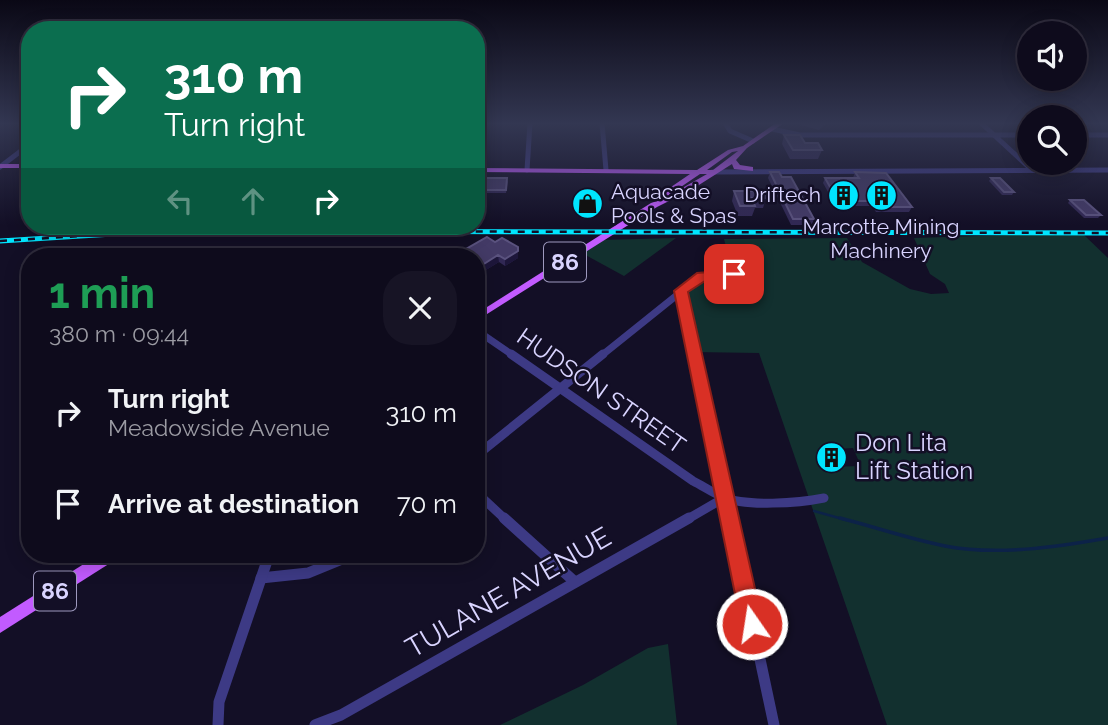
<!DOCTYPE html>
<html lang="en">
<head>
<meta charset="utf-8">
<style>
	:root { --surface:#0e0b1c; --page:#171425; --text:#f1f3f6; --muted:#9b9ba3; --line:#2e2b3b }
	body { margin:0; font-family:Raleway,sans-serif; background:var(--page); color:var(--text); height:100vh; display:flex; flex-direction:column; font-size:26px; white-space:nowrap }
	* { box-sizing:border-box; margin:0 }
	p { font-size:23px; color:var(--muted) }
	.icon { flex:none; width:38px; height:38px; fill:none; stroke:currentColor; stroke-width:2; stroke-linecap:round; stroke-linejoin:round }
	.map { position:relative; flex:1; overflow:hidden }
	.drawer { position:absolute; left:21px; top:248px; width:464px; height:315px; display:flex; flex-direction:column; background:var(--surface); border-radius:28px; box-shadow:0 4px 18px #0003,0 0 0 2px var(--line) }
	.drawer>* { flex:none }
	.hud { position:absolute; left:21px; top:21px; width:464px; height:214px; border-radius:28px; box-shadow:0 4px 18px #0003,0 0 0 2px var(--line); background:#0b6e4f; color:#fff; overflow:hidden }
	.buttons { position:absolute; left:1017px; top:21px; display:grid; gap:14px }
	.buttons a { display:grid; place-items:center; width:70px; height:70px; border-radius:50%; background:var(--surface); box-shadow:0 4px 18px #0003,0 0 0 2px var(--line); font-size:35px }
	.pin { position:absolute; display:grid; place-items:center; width:60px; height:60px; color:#fff; margin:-30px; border-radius:14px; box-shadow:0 4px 10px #0006 }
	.me { position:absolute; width:77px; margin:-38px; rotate:347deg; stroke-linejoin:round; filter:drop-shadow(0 0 5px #0008) }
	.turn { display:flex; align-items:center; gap:24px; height:147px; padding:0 28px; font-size:32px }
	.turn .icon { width:91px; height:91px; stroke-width:2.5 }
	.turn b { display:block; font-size:49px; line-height:60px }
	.lanes { display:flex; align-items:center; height:66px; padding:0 28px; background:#0003; justify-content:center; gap:35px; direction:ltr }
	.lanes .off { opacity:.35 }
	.round { display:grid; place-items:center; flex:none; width:74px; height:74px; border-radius:28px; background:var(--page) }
	.summary { display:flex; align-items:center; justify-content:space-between; height:119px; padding:0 28px }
	h1 { font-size:42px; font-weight:700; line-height:52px; color:#1e9e55 }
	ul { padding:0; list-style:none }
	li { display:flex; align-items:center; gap:21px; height:91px; padding:0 28px }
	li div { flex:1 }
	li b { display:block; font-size:26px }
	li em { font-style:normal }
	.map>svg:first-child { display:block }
	.green { fill:#12302f; fill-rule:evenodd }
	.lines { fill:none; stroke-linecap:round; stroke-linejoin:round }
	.stream-far1 { stroke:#0c2248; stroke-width:2.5 }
	.stream { stroke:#0c2248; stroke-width:3.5 }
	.minor-far3 { stroke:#3d3a85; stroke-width:5 }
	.minor-far2 { stroke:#3d3a85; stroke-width:7 }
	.minor-far1 { stroke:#3d3a85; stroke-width:9 }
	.minor { stroke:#3d3a85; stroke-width:11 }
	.major { fill:#c25bff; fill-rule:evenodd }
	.rail-casing { stroke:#00e5ff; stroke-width:5 }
	.rail { stroke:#130f26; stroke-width:2.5; stroke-dasharray:7; stroke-linecap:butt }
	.wall { fill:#312854 }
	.shaded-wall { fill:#1d163a }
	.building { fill:#433a66; stroke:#5a527e; stroke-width:2 }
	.route { fill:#d93025; stroke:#8d1f18; stroke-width:2 }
	.labels { text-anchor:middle; stroke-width:5; stroke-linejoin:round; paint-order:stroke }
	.far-poi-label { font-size:21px; fill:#d9d4ff; stroke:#130f26; text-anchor:start }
	.shield { fill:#130f26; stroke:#9e99be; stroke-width:2 }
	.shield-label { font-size:23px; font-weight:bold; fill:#d9d4ff }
	.street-label { font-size:24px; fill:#d9d4ff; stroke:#130f26 }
	.poi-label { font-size:24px; fill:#d9d4ff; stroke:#130f26; text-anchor:start }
	.near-street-label { font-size:28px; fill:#d9d4ff; stroke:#130f26 }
</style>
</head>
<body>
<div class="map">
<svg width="1108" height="725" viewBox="0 0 1108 725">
	<rect width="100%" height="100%" fill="#130f26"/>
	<!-- green -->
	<g class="green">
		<path d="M1010,235H1084L1108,258V725H887L759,353L693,352L681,291L697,279L733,274L724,239L847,238L862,262L910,289L931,294L949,293L945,284L930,274L914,238ZM853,448L861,466L828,467L821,450Z"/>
		<path d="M676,238L624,276L580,252L600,240Z"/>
		<path d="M668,644L677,725H500L583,685L648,648Z"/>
	</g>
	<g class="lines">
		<!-- stream-far1 -->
		<path class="stream-far1" d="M814,511L846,520"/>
		<!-- stream -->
		<path class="stream" d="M840,518C875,527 910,539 945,546C997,556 1056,547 1108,538"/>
		<!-- minor-far3 -->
		<g class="minor-far3">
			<path d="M602,123L606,170"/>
			<path d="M725,123L730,131L753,141"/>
			<path d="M981,123L1032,170"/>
			<path d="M772,129L800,135H1029"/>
			<path d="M1074,135H1108"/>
			<path d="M0,167L30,144"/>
			<path d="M527,170L530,123"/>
			<path d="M712,172L1108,170"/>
		</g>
		<!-- minor-far2 -->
		<g class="minor-far2">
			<path d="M681,291L695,356"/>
			<path d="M476,330L514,356"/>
			<path d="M601,356L697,279L707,275L734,274"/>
		</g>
		<!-- minor-far1 -->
		<g class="minor-far1">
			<path d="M511,354L693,481C703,486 713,493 723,497C746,507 799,503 824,498"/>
			<path d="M695,354L730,520"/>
			<path d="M476,456L603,354"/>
			<path d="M476,492L506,520"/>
			<path d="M686,520L724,498"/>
		</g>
		<!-- minor -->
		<g class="minor">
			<path d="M504,518L575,582"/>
			<path d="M730,518L774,725"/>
			<path d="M261,578L308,573L352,555"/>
			<path d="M218,725L219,702L269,555"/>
			<path d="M315,725L341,715L689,518"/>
		</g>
		<!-- major -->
		<g class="major">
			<path d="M776,123H784L747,148L736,160L740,165L753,167V171L734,169L732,164L691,190L657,207L476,321V314L651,203L660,200L655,198L690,174L476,172V168L697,170L728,150L743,146ZM738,151L713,170H707L732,152ZM700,174H707L663,199Z"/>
			<rect x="0" y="164" width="30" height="4"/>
			<path d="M98,555H117L115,560L0,633V617Z"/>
		</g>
		<defs>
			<path id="rail" d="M0,241L113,234L231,231L1108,233"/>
		</defs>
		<!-- rail casing -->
		<use href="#rail" class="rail-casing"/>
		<!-- rail -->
		<use href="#rail" class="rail"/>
	</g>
	<!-- wall -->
	<g class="wall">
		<path d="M802,123H826L819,130L801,125Z"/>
		<path d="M784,135L822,150L818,159H790L782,144Z"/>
		<path d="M770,172L782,177L814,219L812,225H791L768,178Z"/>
		<path d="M855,172L912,207L909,212H876L872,206H836L823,183L825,178H853Z"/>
		<path d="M991,178L1014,192L1012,195H1002L989,181Z"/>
		<path d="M508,181L506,193H483L482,201H476V184Z"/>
		<path d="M734,191L766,198L763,208H755L752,216H738L732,201Z"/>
		<path d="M1070,200L1101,215L1098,218H1084L1068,203Z"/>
		<path d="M495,242L518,258L505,266L499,262L476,276V257Z"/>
		<path d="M828,449L840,458L838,461L830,462L826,453Z"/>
	</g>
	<!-- shaded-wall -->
	<g class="shaded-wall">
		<path d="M518,247V258L505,266V259Z"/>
		<path d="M327,249L329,255L328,257H323Z"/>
		<path d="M498,255L499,262L476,276V269Z"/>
	</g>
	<!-- building -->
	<g class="building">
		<path d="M784,135H800L805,143H818L822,150H793Z"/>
		<path d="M770,172H779L782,177H791L814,219H793Z"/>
		<path d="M855,172L886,173L912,207H878L874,201H838L825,178H859Z"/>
		<path d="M477,178H507L506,190H483L482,198H476Z"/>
		<path d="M991,178H1000L1014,192H1004Z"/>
		<path d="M734,191H763L766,198H752L755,206H740Z"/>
		<path d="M1070,200H1084L1101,215H1086Z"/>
		<path d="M487,237L495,242L502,238L518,247V251L505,259L498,255L476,269V257H452Z"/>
		<path d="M184,249H327L323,257H178Z"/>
		<path d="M828,449H835L840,458H832Z"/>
	</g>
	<!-- sky -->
	<linearGradient id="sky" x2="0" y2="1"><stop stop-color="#0a0815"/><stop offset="0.55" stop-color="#333752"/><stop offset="1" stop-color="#333752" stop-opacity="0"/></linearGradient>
	<rect width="1108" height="225" fill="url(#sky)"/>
	<!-- route -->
	<path class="route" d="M734,270L739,271V277L705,281L688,292L763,624L760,632L752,635L744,632L741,624L674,291L697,273Z"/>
	<!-- icons -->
	<defs>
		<symbol id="building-disc" viewBox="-11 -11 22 22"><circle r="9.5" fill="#00e5ff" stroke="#130f26"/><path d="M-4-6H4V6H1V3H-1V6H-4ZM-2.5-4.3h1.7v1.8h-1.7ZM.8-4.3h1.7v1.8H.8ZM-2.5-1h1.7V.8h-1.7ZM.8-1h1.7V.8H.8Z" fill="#111"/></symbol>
		<symbol id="shop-disc" viewBox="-11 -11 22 22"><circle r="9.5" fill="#00e5ff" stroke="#130f26"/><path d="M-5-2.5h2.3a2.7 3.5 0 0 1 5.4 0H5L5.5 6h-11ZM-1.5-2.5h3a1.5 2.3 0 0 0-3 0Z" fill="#111"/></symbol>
	</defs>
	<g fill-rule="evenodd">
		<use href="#building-disc" x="826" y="178" width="35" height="35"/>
		<use href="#building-disc" x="864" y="178" width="35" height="35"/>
		<use href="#shop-disc" x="570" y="186" width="35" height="35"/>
		<use href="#building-disc" x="814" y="440" width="35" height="35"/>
	</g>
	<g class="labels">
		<!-- far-poi labels -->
		<g class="far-poi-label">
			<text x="611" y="199">Aquacade<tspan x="611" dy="24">Pools &amp; Spas</tspan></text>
			<text x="821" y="202" text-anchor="end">Driftech</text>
			<text x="881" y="234" text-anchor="middle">Marcotte Mining<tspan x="881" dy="24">Machinery</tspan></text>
		</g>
		<!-- shield labels -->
		<g class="shield">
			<rect x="544" y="242.5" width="42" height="39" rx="5"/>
			<rect x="34" y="571.5" width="42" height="39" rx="5"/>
		</g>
		<g class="shield-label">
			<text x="565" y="270">86</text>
			<text x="55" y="599">86</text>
		</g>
		<!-- street labels -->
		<g class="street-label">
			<text transform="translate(601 391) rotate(35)" y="8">HUDSON STREET</text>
		</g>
		<!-- poi labels -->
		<g class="poi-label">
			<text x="855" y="451">Don Lita<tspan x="855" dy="28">Lift Station</tspan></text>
		</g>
		<!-- near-street labels -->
		<g class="near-street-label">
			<text transform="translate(508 592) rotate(-30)" y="10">TULANE AVENUE</text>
		</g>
	</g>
</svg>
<div class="buttons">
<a><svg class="icon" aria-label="sound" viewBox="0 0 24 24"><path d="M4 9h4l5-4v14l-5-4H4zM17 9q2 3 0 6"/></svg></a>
<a><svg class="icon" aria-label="search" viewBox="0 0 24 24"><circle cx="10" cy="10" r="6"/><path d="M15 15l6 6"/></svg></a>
</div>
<div class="pin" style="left:734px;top:274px;background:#d93025"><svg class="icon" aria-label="arrive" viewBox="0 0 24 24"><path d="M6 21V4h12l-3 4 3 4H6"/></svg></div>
<svg class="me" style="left:752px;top:624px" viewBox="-20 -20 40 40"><circle r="17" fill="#d93025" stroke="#fff" stroke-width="3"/><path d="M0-11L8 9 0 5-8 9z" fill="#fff"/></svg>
<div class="hud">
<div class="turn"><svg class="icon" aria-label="right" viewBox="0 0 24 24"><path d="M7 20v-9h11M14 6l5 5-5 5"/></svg><div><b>310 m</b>Turn right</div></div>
<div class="lanes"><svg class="icon off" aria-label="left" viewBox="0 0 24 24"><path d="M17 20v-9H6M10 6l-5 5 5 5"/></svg><svg class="icon off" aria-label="ahead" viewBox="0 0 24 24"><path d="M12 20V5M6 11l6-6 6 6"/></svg><svg class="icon" aria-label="right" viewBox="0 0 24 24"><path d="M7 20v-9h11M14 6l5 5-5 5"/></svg></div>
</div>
<section class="drawer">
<div class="summary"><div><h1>1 min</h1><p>380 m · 09:44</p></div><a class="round"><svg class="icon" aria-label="close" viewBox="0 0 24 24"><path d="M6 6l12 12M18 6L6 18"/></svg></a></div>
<ul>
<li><svg class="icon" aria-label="right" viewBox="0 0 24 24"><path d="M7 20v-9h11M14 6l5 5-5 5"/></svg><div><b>Turn right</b><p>Meadowside Avenue</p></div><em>310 m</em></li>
<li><svg class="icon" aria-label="arrive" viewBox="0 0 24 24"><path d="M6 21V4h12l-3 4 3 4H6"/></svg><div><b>Arrive at destination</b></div><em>70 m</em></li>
</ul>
</section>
</div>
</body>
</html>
